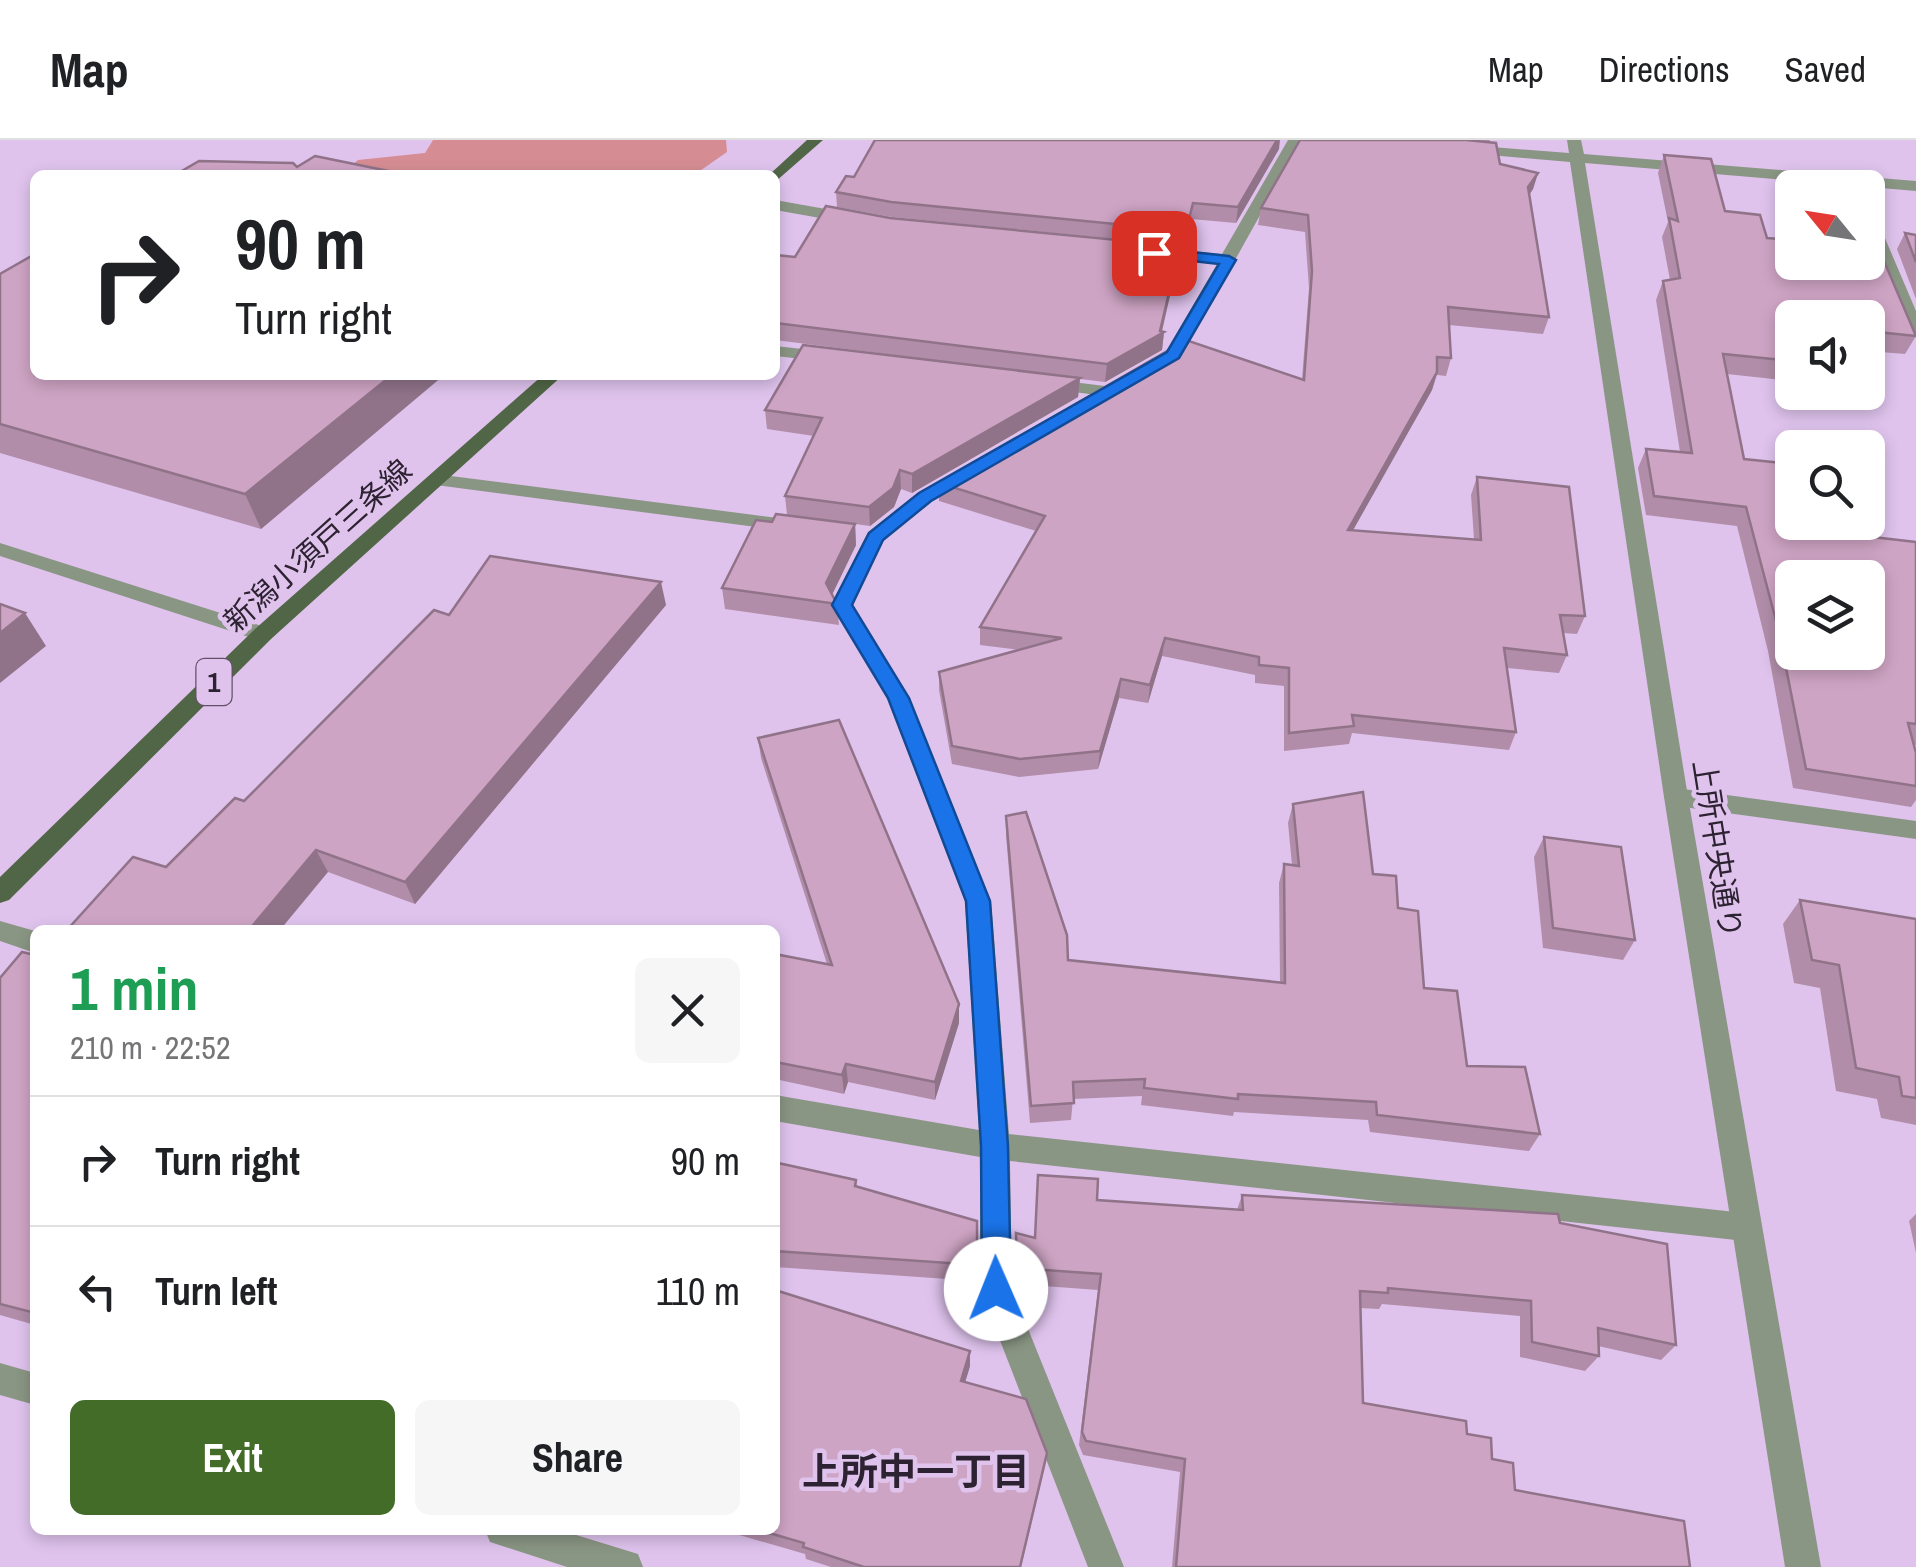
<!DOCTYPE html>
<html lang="en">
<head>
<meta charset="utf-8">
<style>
	:root { --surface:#fff; --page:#f6f6f6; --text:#202124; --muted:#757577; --line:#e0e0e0; --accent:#436c28 }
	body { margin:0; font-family:"Archivo Narrow","Noto Sans JP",sans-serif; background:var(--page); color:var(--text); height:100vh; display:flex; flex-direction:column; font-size:38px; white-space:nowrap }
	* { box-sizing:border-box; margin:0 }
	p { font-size:32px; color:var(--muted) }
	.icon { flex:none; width:55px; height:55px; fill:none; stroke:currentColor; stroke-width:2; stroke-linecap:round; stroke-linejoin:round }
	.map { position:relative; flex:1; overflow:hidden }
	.sheet { position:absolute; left:30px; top:785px; width:750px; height:610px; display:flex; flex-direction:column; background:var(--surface); border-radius:15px; box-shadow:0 5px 15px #0003 }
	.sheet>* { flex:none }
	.guide { position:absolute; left:30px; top:30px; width:750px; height:210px; border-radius:15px; box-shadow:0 5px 15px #0003; background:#fff; color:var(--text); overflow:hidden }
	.needle { width:65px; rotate:300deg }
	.fabs { position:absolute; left:1775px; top:30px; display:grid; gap:20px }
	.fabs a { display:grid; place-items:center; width:110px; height:110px; border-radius:15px; background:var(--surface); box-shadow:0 5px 15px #0003; font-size:50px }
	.pin { position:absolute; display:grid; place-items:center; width:85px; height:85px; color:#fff; margin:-42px; border-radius:20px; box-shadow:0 5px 15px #0006 }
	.me { position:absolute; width:110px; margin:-55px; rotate:359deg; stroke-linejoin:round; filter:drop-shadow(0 0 8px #0008) }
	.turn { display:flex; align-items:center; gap:35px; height:210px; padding:0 40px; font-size:45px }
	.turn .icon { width:130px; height:130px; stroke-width:2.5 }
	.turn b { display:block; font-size:70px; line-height:85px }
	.round { display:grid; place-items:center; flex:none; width:105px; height:105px; border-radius:15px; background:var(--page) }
	.summary { display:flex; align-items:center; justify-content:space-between; height:170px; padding:0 40px }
	h1 { font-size:60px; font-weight:700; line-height:75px; color:#1e9e55 }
	.button { display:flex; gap:20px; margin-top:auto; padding:20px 40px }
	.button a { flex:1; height:115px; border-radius:15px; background:var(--accent); color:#fff; font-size:40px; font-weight:700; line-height:115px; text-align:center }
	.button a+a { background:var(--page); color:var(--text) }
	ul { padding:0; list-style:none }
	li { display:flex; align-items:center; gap:30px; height:130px; padding:0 40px; border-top:2px solid var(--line) }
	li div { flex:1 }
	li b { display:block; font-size:38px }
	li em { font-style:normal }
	header { display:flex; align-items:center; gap:60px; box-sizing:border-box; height:140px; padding:0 50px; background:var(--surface); border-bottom:2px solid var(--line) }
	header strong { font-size:48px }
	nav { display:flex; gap:55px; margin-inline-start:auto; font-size:35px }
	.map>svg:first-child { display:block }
	.green { fill:#d58d93 }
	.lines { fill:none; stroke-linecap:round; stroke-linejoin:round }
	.minor { fill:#8a9684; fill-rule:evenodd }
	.tertiary { fill:#8a9684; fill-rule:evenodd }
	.primary { fill:#516646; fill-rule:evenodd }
	.wall { fill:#b18da9 }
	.shaded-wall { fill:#907389 }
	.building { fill:#cea4c4; stroke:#907389; stroke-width:2.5; fill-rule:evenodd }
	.route { fill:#1a73e8; stroke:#114b97; stroke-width:2.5 }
	.labels { text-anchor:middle; stroke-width:9; stroke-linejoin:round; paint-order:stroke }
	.shield { fill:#dfc3ed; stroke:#625269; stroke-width:2.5 }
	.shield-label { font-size:28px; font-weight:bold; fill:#2c2231 }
	.street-label { font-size:30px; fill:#2c2231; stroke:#dfc3ed }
	.near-neighbourhood-label { font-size:38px; font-weight:bold; fill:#2c2231; stroke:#dfc3ed }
</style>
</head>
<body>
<header>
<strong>Map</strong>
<nav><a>Map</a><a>Directions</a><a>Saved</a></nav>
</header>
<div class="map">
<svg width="1916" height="1427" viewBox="0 0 1916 1427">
	<rect width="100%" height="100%" fill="#dfc3ed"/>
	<!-- green -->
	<path class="green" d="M433,0H726L727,12L694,35H341L358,20L425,13Z"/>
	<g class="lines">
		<!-- minor -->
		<g class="minor">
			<path d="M1288,0H1302L1182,215L1163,227H1151V219L1166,212L1217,124L1147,117L1139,112L1147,107L1222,114Z"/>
			<path d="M775,60L854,74L862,79L854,84L775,70Z"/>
			<path d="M1868,72L1876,77L1916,171V196L1907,191L1868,95Z"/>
			<path d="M775,206L830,212L839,217L830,222L775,216Z"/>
			<path d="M1048,239L1105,246L1114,251L1105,256L1042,248L1039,244Z"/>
			<path d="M966,326L976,332L973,336L932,361L884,400L853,465L909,558L991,761L1009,994L1745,1073L1756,1077L1760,1087L1756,1097L1745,1101L1010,1021L1012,1149L1124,1427H1088L980,1149V1017L775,981V955L979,990L965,761L887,558L831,465L868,392L918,353Z"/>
			<path d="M435,334L786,379L796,385L786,391L428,344L425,340Z"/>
			<path d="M1676,648L1916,681V699L1676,666L1664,657Z"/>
			<path d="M0,781L35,791V813L0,801Z"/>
			<path d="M0,1223L35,1233V1265L0,1255Z"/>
			<path d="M485,1390H560L638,1414L643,1427H567L490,1402Z"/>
		</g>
		<!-- tertiary -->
		<g class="tertiary">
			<path d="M1567,0H1581L1584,14L1916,41V51L1585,23L1688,657L1821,1427H1785L1664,657L1570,22L1467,13L1460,9L1467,5L1569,13Z"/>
			<path d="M0,403L271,489L274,494L263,501L255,499L0,416Z"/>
		</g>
		<!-- primary -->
		<g class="primary">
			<path d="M807,0H823L775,42V35L770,34Z"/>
			<path d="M543,235H563L271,499L9,760L0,763V737L255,489Z"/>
		</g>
	</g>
	<!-- wall -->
	<g class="wall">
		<path d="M1300,0H1490L1489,2L1500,24L1538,33L1533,49L1529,55L1549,177L1543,194L1449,185L1451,218L1446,236L1437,235L1432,250L1353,390L1474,399L1471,355L1477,337L1585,476L1577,494L1563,493L1567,515L1559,533L1507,528L1516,592L1509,610L1352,593L1349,604L1284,611V546L1255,543V535L1162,516L1148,563L1119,558L1098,629L1019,637L952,624L939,550V532L1019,510L980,505V487L1036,391L939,361V343L1302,239L1309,148L1305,92L1258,85L1261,68Z"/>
		<path d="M1279,9L1236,83L1191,79L1184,106L892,77L837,67L836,52L854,37Z"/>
		<path d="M1664,15L1725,71L1916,196L1905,214L1868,211V178H1792V241L1727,234L1744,319L1847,394L1916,402V605H1914L1916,613V660L1911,667L1793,648L1768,511L1737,386L1646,375L1638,328L1646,309L1680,312L1656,160L1663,141L1670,140L1662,97L1668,82L1658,33Z"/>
		<path d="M890,78L1177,124L1162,192H1164L1162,210L1105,242L1080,239L1078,257L912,353L901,349L894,367L870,386L787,375L785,356L814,296L767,289L765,270L997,228L775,200V115L795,117Z"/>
		<path d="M1905,93L1916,95V159L1897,109Z"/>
		<path d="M0,134L35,235H444L261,389L0,313Z"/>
		<path d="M855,384L856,405L832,455L837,464L839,485L725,469L722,448Z"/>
		<path d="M666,465L415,764L328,732L166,727L244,661L449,475Z"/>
		<path d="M758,598L959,883L935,960L848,942L844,954L775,939V814L827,824L761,618Z"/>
		<path d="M1293,664L1373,734L1398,768L1424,848L1467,926L1540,994L1529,1011L1370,992L1368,980L1234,972L1233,976L1141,965L1142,956L1073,959L1071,980L1030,983L1006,695V676L1068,820L1280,842L1279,743L1284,724L1292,725L1288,683Z"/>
		<path d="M1544,697L1635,800L1623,820L1543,808L1534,717Z"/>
		<path d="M1800,760L1916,779V985L1881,978L1877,959L1836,951L1820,848L1794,843L1783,784Z"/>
		<path d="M35,815V1185L0,1175V838Z"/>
		<path d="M775,1033L856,1040L857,1047L977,1081L976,1141L775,1127Z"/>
		<path d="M1242,1055L1560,1083L1676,1205L1661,1220L1598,1206L1599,1216L1585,1231L1520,1217V1176L1382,1164L1379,1169L1360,1168L1363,1263L1467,1294L1492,1319L1515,1350L1690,1427H1172L1180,1332L1083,1315L1079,1305L1098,1150L1016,1144V1093L1034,1098L1097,1060L1237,1070Z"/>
		<path d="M1916,1074V1113L1909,1081Z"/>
		<path d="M970,1211V1226L965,1242L1045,1326L1021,1427H831L806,1419L805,1414L722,1390H775Z"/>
	</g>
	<!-- shaded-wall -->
	<g class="shaded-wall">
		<path d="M1277,0H1280L1279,9L1236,83L1238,67Z"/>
		<path d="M1538,33L1533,49L1523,64L1528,47Z"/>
		<path d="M1180,106L1177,124L1161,194L1164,192L1162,210L1105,242L1107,224Z"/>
		<path d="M1437,232L1432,250L1343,408L1348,390Z"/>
		<path d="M392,235H444L261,389L245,354Z"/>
		<path d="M1080,238L1078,257L912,353V334Z"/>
		<path d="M900,330L901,349L894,367L870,386L869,367Z"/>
		<path d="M855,384L856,405L828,463L826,443Z"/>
		<path d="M661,442L666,465L415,764L405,742Z"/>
		<path d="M25,473L46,506L0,543V493Z"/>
		<path d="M1165,498L1162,516L1148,563L1150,545Z"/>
		<path d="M1121,539L1119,558L1098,629L1100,611Z"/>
		<path d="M316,710L328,732L280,790H249Z"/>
		<path d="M959,864V883L935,960V942Z"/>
		<path d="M846,924L848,942L844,954L842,935Z"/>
		<path d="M970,1211V1226L961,1256V1241Z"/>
	</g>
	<!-- building -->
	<g class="building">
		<path d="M875,0H1277L1238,67L1193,63L1186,91L891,62L836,52L846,36L854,37Z"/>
		<path d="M1300,0H1466L1496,3L1500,24L1538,33L1528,47L1549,177L1448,167L1451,218L1437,217V232L1348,390L1481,400L1477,337L1569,347L1585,476L1560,475L1567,515L1504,508L1516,592L1352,575L1354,586L1289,593V528L1259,525V517L1165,498L1150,545L1121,539L1100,611L1020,619L952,606L939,532L1062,498L980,487L1045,376L939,343L1186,200L1304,240L1312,131L1308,75L1261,68Z"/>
		<path d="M1664,15L1711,19L1725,71L1760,75L1767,98L1792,100V122H1868V106L1878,107L1916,196L1868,191V178H1792V221L1723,214L1744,319L1792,324V382H1843L1847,394L1916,402V584L1908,583L1916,613V646L1806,629L1779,492L1746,367L1654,356L1646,309L1692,313L1663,141L1680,138L1669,78L1678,81ZM1792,438H1868V512H1792Z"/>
		<path d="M315,16L408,35H175L199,21L293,23L297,27Z"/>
		<path d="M826,66L890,78L1180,106L1160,191L1164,192L1107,224L775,183V115L795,117Z"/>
		<path d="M1905,93L1916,95V122Z"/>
		<path d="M35,114V235H392L245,354L0,284V134Z"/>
		<path d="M803,205L1080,238L912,334L900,330L893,348L869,367L785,356L822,278L765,270Z"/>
		<path d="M776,374L855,384L826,443L837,464L722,448L756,380L772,382Z"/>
		<path d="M490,416L661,442L405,742L316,710L249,790H67L133,717L166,727L235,658L244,661L434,470L449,475Z"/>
		<path d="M0,464L25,473L0,493Z"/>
		<path d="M839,580L959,864L935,942L846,924L842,935L775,922V814L832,825L758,598Z"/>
		<path d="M1363,652L1373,734L1396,736L1398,768L1418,771L1424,848L1457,851L1467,926L1525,927L1540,994L1377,975L1376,962L1238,954V959L1144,948L1145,939L1073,942L1074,963L1031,966L1006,676L1026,672L1067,795L1068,820L1285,843L1284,724L1299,726L1293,664Z"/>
		<path d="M1544,697L1621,707L1635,800L1553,788Z"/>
		<path d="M1800,760L1916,779V958L1902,956L1899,937L1856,928L1839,825L1812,820Z"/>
		<path d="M22,812L35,815V1173L0,1164V838Z"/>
		<path d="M778,1023L856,1040L855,1046L977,1081V1125L775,1111V1033Z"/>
		<path d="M1038,1035L1098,1039L1097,1060L1243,1070L1242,1055L1558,1074L1560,1083L1667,1104L1676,1205L1598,1188L1599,1216L1532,1202L1531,1161L1388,1148V1153L1360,1151L1363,1263L1466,1281L1467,1294L1491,1298L1492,1319L1513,1323L1515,1350L1684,1381L1690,1427H1176L1185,1319L1086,1301L1082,1292L1101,1134L1017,1128L1016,1093L1035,1098Z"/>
		<path d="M775,1150L970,1211L961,1241L1026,1259L1047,1313L1020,1427H864L803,1407L804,1403L759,1390H775Z"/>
	</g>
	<!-- route -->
	<path class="route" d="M1154,108L1229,116L1236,120L1179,218L931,361L883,400L852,465L909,558L990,761L1008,1006L1011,1149L1006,1158L996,1162L986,1158L982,1149L981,1006L966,761L888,558L832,465L869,393L919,353L1167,212L1219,124L1149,116L1146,113Z"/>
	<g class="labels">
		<!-- shield labels -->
		<rect class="shield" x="196.5" y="519" width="35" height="46" rx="8"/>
		<g class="shield-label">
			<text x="214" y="552">1</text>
		</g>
		<!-- street labels -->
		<g class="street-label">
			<text transform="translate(318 406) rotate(-42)" y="10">新潟小須戸三条線</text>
			<text transform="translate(1717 709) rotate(81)" y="10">上所中央通り</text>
		</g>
		<!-- near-neighbourhood labels -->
		<g class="near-neighbourhood-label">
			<text x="916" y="1345">上所中一丁目</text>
		</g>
	</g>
</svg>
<div class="fabs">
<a><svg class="needle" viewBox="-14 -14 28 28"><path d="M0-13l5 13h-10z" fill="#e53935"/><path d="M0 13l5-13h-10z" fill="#757577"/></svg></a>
<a><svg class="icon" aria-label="sound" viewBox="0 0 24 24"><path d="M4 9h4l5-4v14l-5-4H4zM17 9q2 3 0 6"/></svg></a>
<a><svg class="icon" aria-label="search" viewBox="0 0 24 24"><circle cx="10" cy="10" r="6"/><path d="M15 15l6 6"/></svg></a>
<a><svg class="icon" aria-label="layers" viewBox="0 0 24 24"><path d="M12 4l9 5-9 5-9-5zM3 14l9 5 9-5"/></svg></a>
</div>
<div class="pin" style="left:1154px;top:113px;background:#d93025"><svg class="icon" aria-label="arrive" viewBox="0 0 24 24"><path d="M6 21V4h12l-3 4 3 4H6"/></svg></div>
<svg class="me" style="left:996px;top:1149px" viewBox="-20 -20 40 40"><circle r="19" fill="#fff"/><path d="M0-13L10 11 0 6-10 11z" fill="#1a73e8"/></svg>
<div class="guide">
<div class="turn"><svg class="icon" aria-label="right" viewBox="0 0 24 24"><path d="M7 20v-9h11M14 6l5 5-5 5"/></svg><div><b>90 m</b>Turn right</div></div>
</div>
<section class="sheet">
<div class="summary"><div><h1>1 min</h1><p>210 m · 22:52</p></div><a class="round"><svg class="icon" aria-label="close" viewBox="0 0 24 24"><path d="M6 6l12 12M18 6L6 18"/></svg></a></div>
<ul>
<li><svg class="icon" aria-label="right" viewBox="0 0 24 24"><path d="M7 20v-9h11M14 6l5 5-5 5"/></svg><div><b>Turn right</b></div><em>90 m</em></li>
<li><svg class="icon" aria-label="left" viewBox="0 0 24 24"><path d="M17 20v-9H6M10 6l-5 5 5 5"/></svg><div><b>Turn left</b></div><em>110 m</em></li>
</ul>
<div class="button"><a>Exit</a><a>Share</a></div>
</section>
</div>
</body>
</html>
